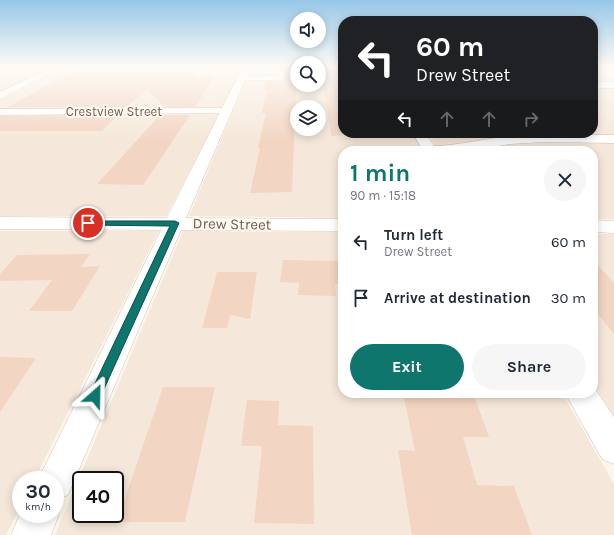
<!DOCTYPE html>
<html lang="en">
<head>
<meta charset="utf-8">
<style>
	:root { --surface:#fff; --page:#f6f6f7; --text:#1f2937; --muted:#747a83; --accent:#0f766e }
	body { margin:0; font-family:Karla,sans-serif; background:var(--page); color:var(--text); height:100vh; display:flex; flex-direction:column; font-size:15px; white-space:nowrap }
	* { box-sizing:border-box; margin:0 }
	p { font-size:13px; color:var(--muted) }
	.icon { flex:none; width:22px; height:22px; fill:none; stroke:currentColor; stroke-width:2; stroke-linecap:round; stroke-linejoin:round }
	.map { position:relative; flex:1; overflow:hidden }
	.drawer { position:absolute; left:338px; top:146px; width:260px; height:252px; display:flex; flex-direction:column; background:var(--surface); border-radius:16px; box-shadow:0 2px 10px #0003 }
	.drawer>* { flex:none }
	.top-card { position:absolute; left:338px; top:16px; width:260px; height:122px; border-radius:16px; box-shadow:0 2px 10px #0003; background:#202124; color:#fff; overflow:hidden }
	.fabs { position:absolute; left:290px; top:12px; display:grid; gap:8px }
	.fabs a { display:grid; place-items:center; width:36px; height:36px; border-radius:50%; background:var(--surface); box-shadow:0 2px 10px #0003; font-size:20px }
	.speed { position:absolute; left:12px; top:471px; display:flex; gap:8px; font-size:20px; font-weight:700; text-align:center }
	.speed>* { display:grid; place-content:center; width:52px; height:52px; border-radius:50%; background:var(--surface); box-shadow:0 2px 10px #0003; line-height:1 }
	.speed small { font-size:10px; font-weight:400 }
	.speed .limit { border:2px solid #111; border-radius:6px; background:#fff; color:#111 }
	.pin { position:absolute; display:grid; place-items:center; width:34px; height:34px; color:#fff; margin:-17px; border:2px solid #fff; border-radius:50%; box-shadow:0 1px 4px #0007 }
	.me { position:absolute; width:44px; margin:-22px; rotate:25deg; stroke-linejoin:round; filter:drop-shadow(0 0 3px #0008) }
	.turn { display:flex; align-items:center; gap:14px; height:84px; padding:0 12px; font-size:18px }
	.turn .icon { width:52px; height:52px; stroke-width:2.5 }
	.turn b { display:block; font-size:28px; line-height:34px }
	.lanes { display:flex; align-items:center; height:38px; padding:0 12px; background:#0003; justify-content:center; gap:20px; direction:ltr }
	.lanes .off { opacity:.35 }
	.round { display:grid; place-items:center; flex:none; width:42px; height:42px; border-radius:21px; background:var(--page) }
	.summary { display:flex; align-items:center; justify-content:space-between; height:68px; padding:0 12px }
	h1 { font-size:24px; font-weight:700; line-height:30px; color:var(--accent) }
	.button { display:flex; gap:8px; margin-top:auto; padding:8px 12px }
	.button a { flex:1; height:46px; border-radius:24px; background:var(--accent); color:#fff; font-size:16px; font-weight:700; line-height:46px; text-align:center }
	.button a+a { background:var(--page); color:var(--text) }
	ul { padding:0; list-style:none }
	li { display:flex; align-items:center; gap:12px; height:56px; padding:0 12px }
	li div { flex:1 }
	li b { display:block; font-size:15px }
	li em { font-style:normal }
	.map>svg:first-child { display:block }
	.residential { fill:#f5e8da; fill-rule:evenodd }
	.building { fill:#f3d5c3 }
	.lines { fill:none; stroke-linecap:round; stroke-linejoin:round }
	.lane-casing { stroke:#d1beb0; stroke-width:1 }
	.street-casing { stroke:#d1beb0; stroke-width:1 }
	.secondary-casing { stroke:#d6c0b0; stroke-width:1 }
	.lane { fill:#fff; fill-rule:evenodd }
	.street { fill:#fff; fill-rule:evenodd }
	.secondary { fill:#fff; fill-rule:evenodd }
	.route { fill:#0f766e; stroke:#0a4d48 }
	.labels { text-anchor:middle; stroke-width:4; stroke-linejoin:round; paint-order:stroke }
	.far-street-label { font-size:13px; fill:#7a5c4d; stroke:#fffaf3 }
	.street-label { font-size:15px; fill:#7a5c4d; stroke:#fffaf3 }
</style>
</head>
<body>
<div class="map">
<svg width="614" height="535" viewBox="0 0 614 535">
	<rect width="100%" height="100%" fill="#fdf6ec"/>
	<!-- residential -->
	<g class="residential">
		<path d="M0,66H56L0,93Z"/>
		<path d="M66,66L119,67L242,66L222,109H0V100Z"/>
		<path d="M252,66H297V85H319V66H343V133H412L422,151H343V218L189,216ZM297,107H319V129H297Z"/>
		<path d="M593,69L614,79V83H593Z"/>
		<path d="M593,86H614V136L505,137L453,146H436L427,133H593Z"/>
		<path d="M0,114H219L167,216H0Z"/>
		<path d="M547,142L614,143V219H593V151H473L515,144Z"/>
		<path d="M0,231H159L34,480H21V506L6,535H0Z"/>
		<path d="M183,231L343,232V393H562L614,484V535H55ZM81,480H115V514H81Z"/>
		<path d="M593,234H614V416L593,384Z"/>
	</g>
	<!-- building -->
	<g class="building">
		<path d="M270,67H294V69H297L292,192L250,193L260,148H258L266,113H262L267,90H264L266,82L282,81L285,78L286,73L282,70L270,69Z"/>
		<path d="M321,69H343V135L331,136Z"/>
		<path d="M71,72H188L187,73H197L193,77H214L195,107H165L147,89L127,107H8Z"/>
		<path d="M118,115L102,131H0V116Z"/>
		<path d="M160,115H190L143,185L97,184Z"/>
		<path d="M90,254L81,267L100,266L72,311H29L52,280L0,281V274L17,255Z"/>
		<path d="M283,260L343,261V284H335L336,296L298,295L299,283L280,282Z"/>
		<path d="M593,260L614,283V334L593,308Z"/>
		<path d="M217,272H257L250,319L230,315L227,328H202Z"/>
		<path d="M0,357L36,358L0,412Z"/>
		<path d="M163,387H215L185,522H117Z"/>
		<path d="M403,393H473L489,437H463L477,485L514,486L532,535H412L398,450L415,451Z"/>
		<path d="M247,400L279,401L278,425L313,426L314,524L254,523L262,446H241Z"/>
	</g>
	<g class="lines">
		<defs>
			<path id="lane" d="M244,70L282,71L285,73L284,78L281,80H239V78L241,77L278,76L279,75L242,73L241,72Z"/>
			<g id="street">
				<path d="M55,66H65L0,99V92Z"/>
				<rect x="593" y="82" width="21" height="6"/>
				<path d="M227,108L231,109L233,111L231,113L0,115V109Z"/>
				<path d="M413,133H425L434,146C460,145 484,139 510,136C544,132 580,135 614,135V143L543,142L510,144L470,151H423Z"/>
				<path d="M593,386L614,417V464L602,459L565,393H593Z"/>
			</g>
			<g id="secondary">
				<path d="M243,66H251L186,218L343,219V231L181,230L68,495L55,500V480H38L161,230L0,229V217L167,218Z"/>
				<path d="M593,220L614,221V233L593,232Z"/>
				<path d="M55,503L59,514L51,535H11L21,512V514H55Z"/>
			</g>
		</defs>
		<!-- lane casing -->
		<use href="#lane" class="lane-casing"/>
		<!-- street casing -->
		<use href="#street" class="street-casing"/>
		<!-- secondary casing -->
		<use href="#secondary" class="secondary-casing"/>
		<!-- lane -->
		<use href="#lane" class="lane"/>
		<!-- street -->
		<use href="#street" class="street"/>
		<!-- secondary -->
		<use href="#secondary" class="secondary"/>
	</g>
	<!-- sky -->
	<linearGradient id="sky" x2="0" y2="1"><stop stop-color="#97c7e8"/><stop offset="0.47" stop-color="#fefbf6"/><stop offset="1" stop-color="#fefbf6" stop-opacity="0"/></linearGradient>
	<rect width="614" height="141" fill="url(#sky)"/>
	<!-- route -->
	<path class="route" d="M88,221H175L179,223L99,400L95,402L90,400L89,396L170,226L85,225L84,223Z"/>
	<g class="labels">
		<!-- far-street labels -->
		<g class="far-street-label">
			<text x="114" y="116">Crestview Street</text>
		</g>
		<!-- street labels -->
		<g class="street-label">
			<text transform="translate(232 224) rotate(1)" y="5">Drew Street</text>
		</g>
	</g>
</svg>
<div class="fabs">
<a><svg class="icon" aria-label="sound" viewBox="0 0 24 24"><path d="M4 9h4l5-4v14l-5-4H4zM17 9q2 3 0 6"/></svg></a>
<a><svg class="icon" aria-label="search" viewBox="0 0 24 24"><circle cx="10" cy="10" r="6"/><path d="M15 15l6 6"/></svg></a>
<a><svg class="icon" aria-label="layers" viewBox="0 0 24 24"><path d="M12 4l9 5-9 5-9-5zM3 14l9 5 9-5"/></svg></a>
</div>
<div class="speed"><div>30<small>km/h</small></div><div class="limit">40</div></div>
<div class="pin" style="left:88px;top:223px;background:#d93025"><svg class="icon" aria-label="arrive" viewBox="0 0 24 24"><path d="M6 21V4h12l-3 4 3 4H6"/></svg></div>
<svg class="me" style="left:95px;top:396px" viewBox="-20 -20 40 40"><path d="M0-17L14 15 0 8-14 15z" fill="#0f766e" stroke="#fff" stroke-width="4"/></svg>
<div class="top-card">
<div class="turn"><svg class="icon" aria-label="left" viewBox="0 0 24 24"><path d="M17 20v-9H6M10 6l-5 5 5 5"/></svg><div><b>60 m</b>Drew Street</div></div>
<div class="lanes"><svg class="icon" aria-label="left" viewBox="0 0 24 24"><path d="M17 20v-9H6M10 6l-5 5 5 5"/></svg><svg class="icon off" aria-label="ahead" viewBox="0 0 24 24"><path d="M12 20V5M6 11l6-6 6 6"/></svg><svg class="icon off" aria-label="ahead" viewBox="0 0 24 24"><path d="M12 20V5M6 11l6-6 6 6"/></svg><svg class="icon off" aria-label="right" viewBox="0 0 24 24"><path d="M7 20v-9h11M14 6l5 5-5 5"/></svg></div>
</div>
<section class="drawer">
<div class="summary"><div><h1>1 min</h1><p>90 m · 15:18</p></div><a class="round"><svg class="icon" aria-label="close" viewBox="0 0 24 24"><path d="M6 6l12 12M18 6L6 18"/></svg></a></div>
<ul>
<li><svg class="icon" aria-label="left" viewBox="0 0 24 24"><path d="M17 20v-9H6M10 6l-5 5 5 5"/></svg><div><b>Turn left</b><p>Drew Street</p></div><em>60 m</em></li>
<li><svg class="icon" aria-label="arrive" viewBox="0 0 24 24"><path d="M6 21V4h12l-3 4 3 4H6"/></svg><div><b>Arrive at destination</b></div><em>30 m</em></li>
</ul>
<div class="button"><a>Exit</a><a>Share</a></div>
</section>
</div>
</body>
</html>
